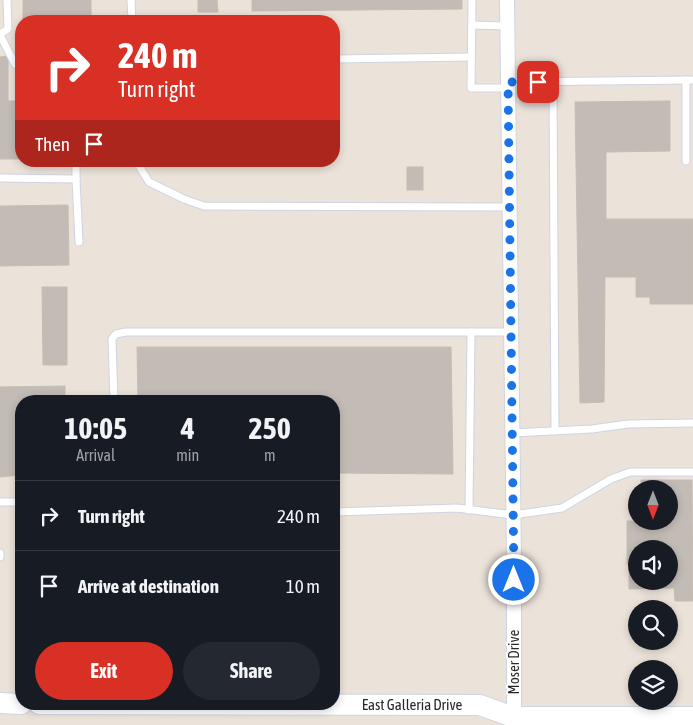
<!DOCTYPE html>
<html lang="en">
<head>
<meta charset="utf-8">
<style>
	:root { --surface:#171b24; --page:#242831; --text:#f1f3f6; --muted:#9ea1a6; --line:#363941; --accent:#d93025 }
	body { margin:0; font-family:"Asap Condensed",sans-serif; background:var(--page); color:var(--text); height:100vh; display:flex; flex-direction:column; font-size:19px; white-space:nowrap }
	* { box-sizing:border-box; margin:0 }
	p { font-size:16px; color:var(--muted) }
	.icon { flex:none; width:28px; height:28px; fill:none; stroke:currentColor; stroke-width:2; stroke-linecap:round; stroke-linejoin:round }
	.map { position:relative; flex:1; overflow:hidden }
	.sheet { position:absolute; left:15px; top:395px; width:325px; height:315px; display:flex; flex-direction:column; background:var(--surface); border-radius:20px; box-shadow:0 2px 8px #0003 }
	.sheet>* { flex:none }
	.hud { position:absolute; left:15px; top:15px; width:325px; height:152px; border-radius:20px; box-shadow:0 2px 8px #0003; background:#d93025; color:#fff; overflow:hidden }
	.needle { width:32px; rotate:180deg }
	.tools { position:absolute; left:628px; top:480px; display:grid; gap:10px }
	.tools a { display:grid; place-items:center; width:50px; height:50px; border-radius:50%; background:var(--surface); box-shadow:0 2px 8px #0003; font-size:25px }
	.pin { position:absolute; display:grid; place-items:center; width:42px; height:42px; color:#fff; margin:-21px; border-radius:10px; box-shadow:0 2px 8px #0006 }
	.me { position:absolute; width:55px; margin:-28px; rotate:0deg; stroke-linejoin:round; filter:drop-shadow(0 0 4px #0008) }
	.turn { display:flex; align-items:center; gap:18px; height:105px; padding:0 20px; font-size:22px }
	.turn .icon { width:65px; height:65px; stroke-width:2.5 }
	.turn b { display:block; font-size:35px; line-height:42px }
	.then { display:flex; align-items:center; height:48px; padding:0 20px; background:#0003; gap:10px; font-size:19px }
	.eta { display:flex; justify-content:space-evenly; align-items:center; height:85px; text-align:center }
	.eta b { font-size:30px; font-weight:700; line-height:35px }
	.cta { display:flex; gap:10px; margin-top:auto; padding:10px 20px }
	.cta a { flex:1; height:58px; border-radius:30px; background:var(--accent); color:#fff; font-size:20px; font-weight:700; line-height:58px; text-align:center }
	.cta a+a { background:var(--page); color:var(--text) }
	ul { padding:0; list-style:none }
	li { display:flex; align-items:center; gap:15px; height:70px; padding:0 20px; border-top:1px solid var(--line) }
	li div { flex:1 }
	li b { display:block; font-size:19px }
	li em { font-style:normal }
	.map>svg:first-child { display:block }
	.building { fill:#c3bcb6; stroke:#c6beb3; fill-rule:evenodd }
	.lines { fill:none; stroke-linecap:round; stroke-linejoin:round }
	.service-casing { stroke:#cfd4e2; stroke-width:9 }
	.minor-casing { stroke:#cfd4e2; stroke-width:16 }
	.secondary-casing { stroke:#cfd4e2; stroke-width:22 }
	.service { stroke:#fff; stroke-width:7 }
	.minor { stroke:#fff; stroke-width:14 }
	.secondary { stroke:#fff; stroke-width:20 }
	.route { stroke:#1a73e8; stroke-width:9; stroke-dasharray:0 16.2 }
	.labels { text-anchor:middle; stroke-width:4; stroke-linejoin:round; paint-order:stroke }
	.street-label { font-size:15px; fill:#282828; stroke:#fff }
</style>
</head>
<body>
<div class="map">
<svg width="693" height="725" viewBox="0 0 693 725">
	<rect width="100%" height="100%" fill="#ebe2d9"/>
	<!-- building -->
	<g class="building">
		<rect x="23" y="0" width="68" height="21"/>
		<path d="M198,0H217L218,12H198Z"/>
		<path d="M252,0H462V9L252,11Z"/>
		<path d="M8,56V101H0V57Z"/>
		<rect x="0" y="101" width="21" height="58"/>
		<path d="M670,101V151L606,152V219H693V304H650V297H636V277H605L604,402L580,403L575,102Z"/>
		<rect x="407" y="167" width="16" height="23"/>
		<path d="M68,205L69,265L0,266V206Z"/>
		<path d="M42,287H67V365H43Z"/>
		<path d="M137,347H451L453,474L334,473V401H138Z"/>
		<path d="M65,386V401H21V475L0,477V387Z"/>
		<path d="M641,480H692L693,601H675L674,588L629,589V564H627V521H669V489H641ZM636,549H669V581H636Z"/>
	</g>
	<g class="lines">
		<defs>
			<g id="service">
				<path d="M131,0L132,21"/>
				<path d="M472,0L471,88H508"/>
				<path d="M472,25L507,26"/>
				<path d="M0,34L8,29L7,0"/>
				<path d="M0,35L15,64L21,67"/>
				<path d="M334,59L471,57"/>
				<path d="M686,80V161"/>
				<path d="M508,82L693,80"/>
				<path d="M553,82L555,431"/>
				<path d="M76,161V179L79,242"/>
				<path d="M136,161L149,182L184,199L204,206L510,207"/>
				<path d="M0,178L76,179"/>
				<path d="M114,401L112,339L116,334L126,332H511"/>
				<path d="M512,433L592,429L628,424L693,423"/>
				<path d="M0,502H21"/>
				<path d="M469,510L471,332"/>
				<path d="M334,512L457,508L513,515L562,508L611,479L630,472H693"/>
				<path d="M0,553V557"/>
			</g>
			<path id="minor" d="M507,0L514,561V724"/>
			<g id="secondary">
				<path d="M0,703L21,704"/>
				<path d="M39,704L480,705L513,717H693"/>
			</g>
		</defs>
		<!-- service casing -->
		<use href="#service" class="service-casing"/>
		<!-- minor casing -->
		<use href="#minor" class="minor-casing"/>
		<!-- secondary casing -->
		<use href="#secondary" class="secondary-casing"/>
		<!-- service -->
		<use href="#service" class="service"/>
		<!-- minor -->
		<use href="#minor" class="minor"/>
		<!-- secondary -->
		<use href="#secondary" class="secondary"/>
	</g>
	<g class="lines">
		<!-- route -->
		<path class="route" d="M514,580L508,82H538"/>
	</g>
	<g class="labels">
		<!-- street labels -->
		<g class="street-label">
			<text transform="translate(514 662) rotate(-90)" y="5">Moser Drive</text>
			<text x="412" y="710">East Galleria Drive</text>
		</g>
	</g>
</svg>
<div class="tools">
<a><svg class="needle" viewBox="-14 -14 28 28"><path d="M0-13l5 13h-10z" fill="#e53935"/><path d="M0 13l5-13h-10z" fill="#9ea1a6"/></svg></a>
<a><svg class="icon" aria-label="sound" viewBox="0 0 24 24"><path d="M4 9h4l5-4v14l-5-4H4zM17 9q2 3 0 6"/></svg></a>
<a><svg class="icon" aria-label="search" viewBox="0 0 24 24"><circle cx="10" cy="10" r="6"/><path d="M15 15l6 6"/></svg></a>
<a><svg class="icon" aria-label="layers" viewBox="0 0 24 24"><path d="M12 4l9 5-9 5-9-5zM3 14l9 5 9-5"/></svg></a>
</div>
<div class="pin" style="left:538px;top:82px;background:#d93025"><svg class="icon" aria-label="arrive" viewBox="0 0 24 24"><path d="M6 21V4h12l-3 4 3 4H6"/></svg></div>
<svg class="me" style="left:514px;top:580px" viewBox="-20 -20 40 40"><circle r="17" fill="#1a73e8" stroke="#fff" stroke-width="3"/><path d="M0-11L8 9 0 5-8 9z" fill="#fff"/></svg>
<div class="hud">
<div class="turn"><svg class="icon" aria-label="right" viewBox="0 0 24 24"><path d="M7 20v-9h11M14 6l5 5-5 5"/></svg><div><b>240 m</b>Turn right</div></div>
<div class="then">Then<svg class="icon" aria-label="arrive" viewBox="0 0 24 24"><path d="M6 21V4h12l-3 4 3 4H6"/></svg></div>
</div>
<section class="sheet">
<div class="eta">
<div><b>10:05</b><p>Arrival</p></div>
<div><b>4</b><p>min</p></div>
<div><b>250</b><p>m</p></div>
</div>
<ul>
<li><svg class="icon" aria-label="right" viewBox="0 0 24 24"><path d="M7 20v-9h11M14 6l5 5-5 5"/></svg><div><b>Turn right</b></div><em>240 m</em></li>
<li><svg class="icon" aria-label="arrive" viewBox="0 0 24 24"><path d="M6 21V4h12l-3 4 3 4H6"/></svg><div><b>Arrive at destination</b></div><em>10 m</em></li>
</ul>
<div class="cta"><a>Exit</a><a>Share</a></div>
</section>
</div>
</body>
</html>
